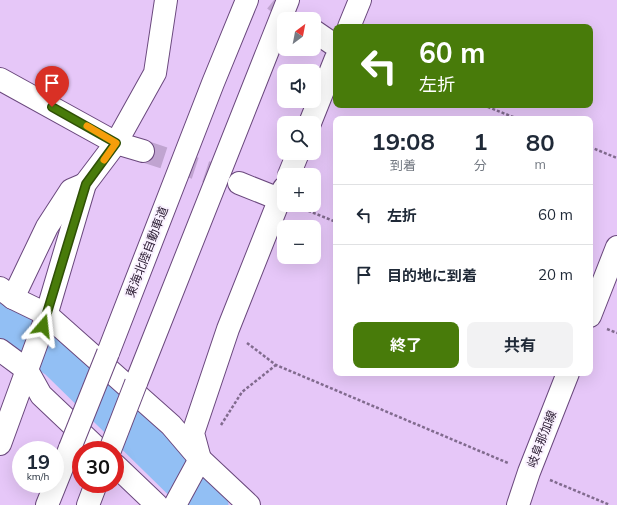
<!DOCTYPE html>
<html lang="ja">
<head>
<meta charset="utf-8">
<style>
	:root { --surface:#fff; --page:#f2f2f3; --text:#1f2937; --muted:#747a83; --line:#e0e1e3; --accent:#487b0a }
	body { margin:0; font-family:Mulish,"Noto Sans JP",sans-serif; background:var(--page); color:var(--text); height:100vh; display:flex; flex-direction:column; font-size:15px; white-space:nowrap }
	* { box-sizing:border-box; margin:0 }
	p { font-size:13px; color:var(--muted) }
	.icon { flex:none; width:22px; height:22px; fill:none; stroke:currentColor; stroke-width:2; stroke-linecap:round; stroke-linejoin:round }
	.map { position:relative; flex:1; overflow:hidden }
	.drawer { position:absolute; left:333px; top:116px; width:260px; height:260px; display:flex; flex-direction:column; background:var(--surface); border-radius:8px; box-shadow:0 4px 16px #0002 }
	.drawer>* { flex:none }
	.top-card { position:absolute; left:333px; top:24px; width:260px; height:84px; border-radius:8px; box-shadow:0 4px 16px #0002; background:#487b0a; color:#fff; overflow:hidden }
	.needle { width:26px; rotate:32deg }
	.buttons { position:absolute; left:277px; top:12px; display:grid; gap:8px }
	.buttons a { display:grid; place-items:center; width:44px; height:44px; border-radius:8px; background:var(--surface); box-shadow:0 4px 16px #0002; font-size:20px }
	.speed { position:absolute; left:12px; top:441px; display:flex; gap:8px; font-size:20px; font-weight:700; text-align:center }
	.speed>* { display:grid; place-content:center; width:52px; height:52px; border-radius:50%; background:var(--surface); box-shadow:0 4px 16px #0002; line-height:1 }
	.speed small { font-size:10px; font-weight:400 }
	.speed .limit { border:6px solid #d22; background:#fff; color:#111 }
	.pin { position:absolute; display:grid; place-items:center; width:34px; height:34px; color:#fff; margin:-41px -17px; border-radius:50% 50% 50% 0; rotate:-45deg; box-shadow:0 0 4px #0007 }
	.pin .icon { rotate:45deg }
	.me { position:absolute; width:44px; margin:-22px; rotate:17deg; stroke-linejoin:round; filter:drop-shadow(0 0 3px #0008) }
	.turn { display:flex; align-items:center; gap:14px; height:84px; padding:0 20px; font-size:18px }
	.turn .icon { width:52px; height:52px; stroke-width:2.5 }
	.turn b { display:block; font-size:28px; line-height:34px }
	.eta { display:flex; justify-content:space-evenly; align-items:center; height:68px; text-align:center }
	.eta b { font-size:24px; font-weight:700; line-height:28px }
	.primary-button { display:flex; gap:8px; margin-top:auto; padding:8px 20px }
	.primary-button a { flex:1; height:46px; border-radius:8px; background:var(--accent); color:#fff; font-size:16px; font-weight:700; line-height:46px; text-align:center }
	.primary-button a+a { background:var(--page); color:var(--text) }
	ul { padding:0; list-style:none }
	li { display:flex; align-items:center; gap:12px; height:60px; padding:0 20px; border-top:1px solid var(--line) }
	li div { flex:1 }
	li b { display:block; font-size:15px }
	li em { font-style:normal }
	.map>svg:first-child { display:block }
	.lines { fill:none; stroke-linecap:round; stroke-linejoin:round }
	.river { stroke:#92bff4; stroke-width:41 }
	.minor-tunnel { stroke:#c0a4d0; stroke-width:22; stroke-dasharray:22 11; stroke-linecap:butt }
	.minor-casing { stroke:#6a487d; stroke-width:24 }
	.major-casing { stroke:#6a487d; stroke-width:24 }
	.highway-casing { stroke:#6a487d; stroke-width:24 }
	.path { stroke:#816b8e; stroke-width:2.5; stroke-dasharray:3 2; stroke-linecap:butt }
	.minor { stroke:#fff; stroke-width:22 }
	.major { stroke:#fff; stroke-width:22 }
	.highway { stroke:#fff; stroke-width:22 }
	.highway-bridge-casing { stroke:#6a487d; stroke-width:24; stroke-linecap:butt }
	.highway-bridge { stroke:#fff; stroke-width:22 }
	.route-casing { stroke:#2f5006; stroke-width:10 }
	.route { stroke:#487b0a; stroke-width:7 }
	.slow { stroke:#f59e0b; stroke-width:7 }
	.labels { text-anchor:middle; stroke-width:4; stroke-linejoin:round; paint-order:stroke }
	.street-label { font-size:12px; fill:#291a31; stroke:#faf2ff }
</style>
</head>
<body>
<div class="map">
<svg width="617" height="505" viewBox="0 0 617 505">
	<rect width="100%" height="100%" fill="#e6c7f8"/>
	<g class="lines">
		<!-- river -->
		<path class="river" d="M0,319L59,359L208,505"/>
		<!-- minor-tunnel -->
		<g class="minor-tunnel">
			<path d="M274,0L298,19"/>
			<path d="M143,151L237,182"/>
		</g>
		<defs>
			<g id="minor">
				<path d="M349,27L360,0"/>
				<path d="M314,31L336,46"/>
				<path d="M0,79L116,143L143,151"/>
				<path d="M310,123L336,58"/>
				<path d="M289,175L298,153"/>
				<path d="M239,183L279,199"/>
				<path d="M0,288L13,298L46,314L171,425L200,459L249,505"/>
				<path d="M13,298L47,227L71,190L85,184"/>
				<path d="M0,350L27,370L41,395L99,450"/>
				<path d="M0,444L43,326L85,184L116,143L155,73L166,0"/>
				<path d="M115,465L157,505"/>
				<path d="M175,505L200,459L193,433L228,329L284,188"/>
			</g>
			<g id="major">
				<path d="M590,316L617,247"/>
				<path d="M518,505L529,472L568,373"/>
			</g>
			<g id="highway">
				<path d="M108,353L213,83L247,0"/>
				<path d="M136,383L288,0"/>
				<path d="M47,505L70,448"/>
				<path d="M88,505L96,484"/>
			</g>
		</defs>
		<!-- minor casing -->
		<use href="#minor" class="minor-casing"/>
		<!-- major casing -->
		<use href="#major" class="major-casing"/>
		<!-- highway casing -->
		<use href="#highway" class="highway-casing"/>
		<!-- path -->
		<g class="path">
			<path d="M483,105L518,119"/>
			<path d="M590,147L617,158"/>
			<path d="M299,207L336,222"/>
			<path d="M607,329L617,333"/>
			<path d="M247,343L276,365L508,463"/>
			<path d="M221,425L242,392L276,365"/>
			<path d="M550,480L610,505"/>
		</g>
		<!-- minor -->
		<use href="#minor" class="minor"/>
		<!-- major -->
		<use href="#major" class="major"/>
		<!-- highway -->
		<use href="#highway" class="highway"/>
		<defs>
			<g id="highway-bridge">
				<path d="M70,448L108,353"/>
				<path d="M110,450L136,383"/>
			</g>
		</defs>
		<!-- highway-bridge casing -->
		<use href="#highway-bridge" class="highway-bridge-casing"/>
		<!-- highway-bridge -->
		<use href="#highway-bridge" class="highway-bridge"/>
	</g>
	<g class="lines">
		<defs>
			<path id="route" d="M43,326L86,184L116,143L52,107"/>
		</defs>
		<!-- route casing -->
		<use href="#route" class="route-casing"/>
		<!-- route -->
		<use href="#route" class="route"/>
		<!-- slow -->
		<path class="slow" d="M87,126L116,143L104,160"/>
	</g>
	<g class="labels">
		<!-- street labels -->
		<g class="street-label">
			<text transform="translate(147 252) rotate(-69)" y="4">東海北陸自動車道</text>
			<text transform="translate(542 439) rotate(-69)" y="4">岐阜那加線</text>
		</g>
	</g>
</svg>
<div class="buttons">
<a><svg class="needle" viewBox="-14 -14 28 28"><path d="M0-13l5 13h-10z" fill="#e53935"/><path d="M0 13l5-13h-10z" fill="#747a83"/></svg></a>
<a><svg class="icon" aria-label="sound" viewBox="0 0 24 24"><path d="M4 9h4l5-4v14l-5-4H4zM17 9q2 3 0 6"/></svg></a>
<a><svg class="icon" aria-label="search" viewBox="0 0 24 24"><circle cx="10" cy="10" r="6"/><path d="M15 15l6 6"/></svg></a>
<a>+</a>
<a>−</a>
</div>
<div class="speed"><div>19<small>km/h</small></div><div class="limit">30</div></div>
<div class="pin" style="left:52px;top:107px;background:#d93025"><svg class="icon" aria-label="arrive" viewBox="0 0 24 24"><path d="M6 21V4h12l-3 4 3 4H6"/></svg></div>
<svg class="me" style="left:43px;top:326px" viewBox="-20 -20 40 40"><path d="M0-17L14 15 0 8-14 15z" fill="#487b0a" stroke="#fff" stroke-width="4"/></svg>
<div class="top-card">
<div class="turn"><svg class="icon" aria-label="left" viewBox="0 0 24 24"><path d="M17 20v-9H6M10 6l-5 5 5 5"/></svg><div><b>60 m</b>左折</div></div>
</div>
<section class="drawer">
<div class="eta">
<div><b>19:08</b><p>到着</p></div>
<div><b>1</b><p>分</p></div>
<div><b>80</b><p>m</p></div>
</div>
<ul>
<li><svg class="icon" aria-label="left" viewBox="0 0 24 24"><path d="M17 20v-9H6M10 6l-5 5 5 5"/></svg><div><b>左折</b></div><em>60 m</em></li>
<li><svg class="icon" aria-label="arrive" viewBox="0 0 24 24"><path d="M6 21V4h12l-3 4 3 4H6"/></svg><div><b>目的地に到着</b></div><em>20 m</em></li>
</ul>
<div class="primary-button"><a>終了</a><a>共有</a></div>
</section>
</div>
</body>
</html>
